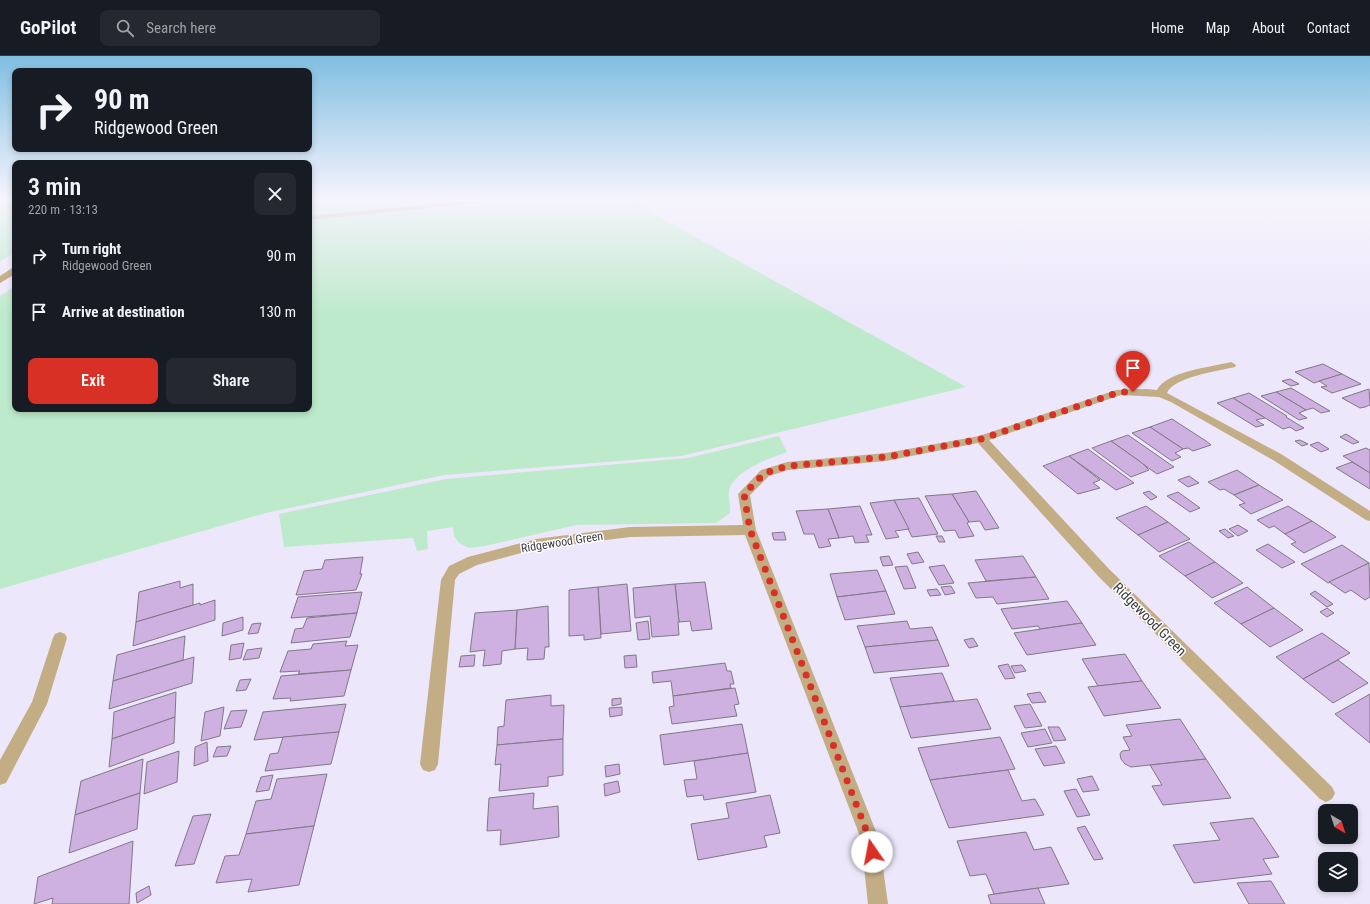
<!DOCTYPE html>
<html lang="en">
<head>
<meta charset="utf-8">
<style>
	:root { --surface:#171b24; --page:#242831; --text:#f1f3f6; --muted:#9ea1a6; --line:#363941; --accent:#d93025 }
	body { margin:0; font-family:"Roboto Condensed",sans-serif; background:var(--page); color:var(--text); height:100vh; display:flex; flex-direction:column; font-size:15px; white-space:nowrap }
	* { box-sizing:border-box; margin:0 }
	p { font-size:13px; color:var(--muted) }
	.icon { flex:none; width:22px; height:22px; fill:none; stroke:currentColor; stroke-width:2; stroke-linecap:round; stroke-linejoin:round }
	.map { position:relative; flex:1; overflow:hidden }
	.drawer { position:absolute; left:12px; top:104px; width:300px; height:252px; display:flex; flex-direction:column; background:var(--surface); border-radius:8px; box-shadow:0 2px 6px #0003 }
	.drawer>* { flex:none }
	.banner { position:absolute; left:12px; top:12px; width:300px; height:84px; border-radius:8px; box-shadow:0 2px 6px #0003; background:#171b24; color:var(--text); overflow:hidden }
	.needle { width:26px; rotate:141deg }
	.buttons { position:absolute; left:1318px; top:748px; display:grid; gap:8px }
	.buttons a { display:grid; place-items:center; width:40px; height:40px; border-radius:8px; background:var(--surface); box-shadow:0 2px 6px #0003; font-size:20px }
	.pin { position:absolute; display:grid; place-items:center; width:34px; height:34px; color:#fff; margin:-41px -17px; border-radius:50% 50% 50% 0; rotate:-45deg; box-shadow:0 0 4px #0007 }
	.pin .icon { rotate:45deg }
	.me { position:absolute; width:44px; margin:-22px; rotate:348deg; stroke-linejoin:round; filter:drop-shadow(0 0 3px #0008) }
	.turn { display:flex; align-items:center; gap:14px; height:84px; padding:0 16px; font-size:18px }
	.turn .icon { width:52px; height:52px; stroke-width:2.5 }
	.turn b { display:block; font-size:28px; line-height:34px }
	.round { display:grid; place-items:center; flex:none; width:42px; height:42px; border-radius:8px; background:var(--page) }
	.overview { display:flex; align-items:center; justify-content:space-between; height:68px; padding:0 16px }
	h1 { font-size:24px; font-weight:600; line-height:30px }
	.action { display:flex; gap:8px; margin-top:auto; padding:8px 16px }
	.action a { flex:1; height:46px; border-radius:8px; background:var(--accent); color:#fff; font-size:16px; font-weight:600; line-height:46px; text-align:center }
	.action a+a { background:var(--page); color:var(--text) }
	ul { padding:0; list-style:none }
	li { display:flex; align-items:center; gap:12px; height:56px; padding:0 16px }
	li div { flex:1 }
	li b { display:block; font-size:15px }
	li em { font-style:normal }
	header { display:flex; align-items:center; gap:24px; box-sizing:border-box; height:56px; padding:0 20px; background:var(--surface); border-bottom:1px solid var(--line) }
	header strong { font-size:19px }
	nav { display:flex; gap:22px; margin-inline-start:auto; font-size:14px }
	.search { width:280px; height:36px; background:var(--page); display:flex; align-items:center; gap:10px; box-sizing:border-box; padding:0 14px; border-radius:8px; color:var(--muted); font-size:15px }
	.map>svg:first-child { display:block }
	.green { fill:#bdeaca }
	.building { fill:#ceb1e1; stroke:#817887 }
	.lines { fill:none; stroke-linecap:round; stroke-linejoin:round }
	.lane { fill:#c2ad84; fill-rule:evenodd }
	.street { fill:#c2ad84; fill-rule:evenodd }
	.secondary { fill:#ad8e4e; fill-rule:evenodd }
	.route { stroke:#d93025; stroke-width:7; stroke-dasharray:0 12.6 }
	.labels { text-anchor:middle; stroke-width:3; stroke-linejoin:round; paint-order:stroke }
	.street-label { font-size:12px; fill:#3d3b42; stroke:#fff }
	.near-street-label { font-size:14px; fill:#3d3b42; stroke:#fff }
</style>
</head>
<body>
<header>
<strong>GoPilot</strong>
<div class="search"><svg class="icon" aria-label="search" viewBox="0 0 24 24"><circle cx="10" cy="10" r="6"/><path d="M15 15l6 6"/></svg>Search here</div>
<nav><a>Home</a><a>Map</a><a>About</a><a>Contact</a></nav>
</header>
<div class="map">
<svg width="1370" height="848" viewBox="0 0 1370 848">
	<rect width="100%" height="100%" fill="#ece7fa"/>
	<!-- green -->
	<g class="green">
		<path d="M0,142H15V196L0,206Z"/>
		<path d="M309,142H426L433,153L541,142H625L966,331L681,400L444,419L266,457L0,533V240L15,230V353H309Z"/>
		<path d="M779,380L787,396C770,402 733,415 729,435C728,442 731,450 730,457L716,467L576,469L485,490L469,492L459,487L454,480L453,471L427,475L428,493L417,495L413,482L284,491L279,458L446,423L688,402Z"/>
	</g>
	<!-- building -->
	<g class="building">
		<path d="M1323,308L1342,318L1314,327L1295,316Z"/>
		<path d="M1342,318L1361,328L1332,337L1321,331L1327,330L1319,325Z"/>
		<path d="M1290,323L1299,328L1291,330L1282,325Z"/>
		<path d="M1291,332L1330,355L1321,357L1313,352L1306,354L1276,336Z"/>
		<path d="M1369,333L1370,349L1365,351L1360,352L1342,342Z"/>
		<path d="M1276,336L1306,354L1299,357L1307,362L1299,364L1261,340Z"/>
		<path d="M1249,337L1287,360L1286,361L1304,372L1296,375L1290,371L1283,373L1233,342Z"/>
		<path d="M1233,342L1265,362L1256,364L1264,369L1256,371L1217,347Z"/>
		<path d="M1172,363L1206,385L1211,389L1193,395L1188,392L1183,393L1150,371Z"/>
		<path d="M1150,371L1183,393L1175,397L1181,401L1172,405L1132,377Z"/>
		<path d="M1346,378L1359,386L1353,388L1340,381Z"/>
		<path d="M1128,379L1174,411L1157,418L1111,385Z"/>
		<path d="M1300,384L1308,388L1302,390L1295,385Z"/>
		<path d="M1111,385L1142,407L1149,414L1131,421L1092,392Z"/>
		<path d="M1318,386L1329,393L1321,396L1310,389Z"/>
		<path d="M1366,392L1370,394V417L1343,400Z"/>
		<path d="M1088,393L1134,427L1116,434L1069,400Z"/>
		<path d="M1069,400L1100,424L1093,427L1100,432L1078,438L1043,410Z"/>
		<path d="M1352,406L1370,417V433L1336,412Z"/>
		<path d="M1237,414L1259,429L1234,439L1224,433L1220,434L1208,426Z"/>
		<path d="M1189,420L1199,427L1188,431L1178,424Z"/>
		<path d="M1259,429L1283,444L1251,458L1239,449L1245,447L1234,439Z"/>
		<path d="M976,435L999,472L985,474L980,465L969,466L952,438Z"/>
		<path d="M1149,435L1157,441L1151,444L1143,437Z"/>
		<path d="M1178,436L1200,452L1190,456L1167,440Z"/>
		<path d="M952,438L969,466L967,467L974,480L959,482L955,474L944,475L925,440Z"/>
		<path d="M919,442L938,478L912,481L894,444Z"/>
		<path d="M894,444L909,473L895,475L899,481L886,483L870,447Z"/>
		<path d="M860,450L872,479H866L869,486L855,487L853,480L839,482L828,453Z"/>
		<path d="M1146,450L1168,466L1138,479L1116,462Z"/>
		<path d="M1288,450L1312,465L1285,478L1274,470L1269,472L1257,464Z"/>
		<path d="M828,453L839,482L828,483L831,490L819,492L814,478H804L796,455Z"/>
		<path d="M1312,465L1336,481L1304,497L1291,488L1296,486L1285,478Z"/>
		<path d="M1168,466L1190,483L1159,496L1138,479Z"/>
		<path d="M1238,469L1248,475L1238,480L1229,473Z"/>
		<path d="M1225,473L1234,480L1228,482L1219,475Z"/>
		<path d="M784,476L786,484H774L772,477Z"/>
		<path d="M936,480H942L945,486H939Z"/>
		<path d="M1189,486L1215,506L1185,520L1159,500Z"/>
		<path d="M1268,488L1295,506L1282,512L1256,494Z"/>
		<path d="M1342,489L1369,507L1328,527L1301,508Z"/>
		<path d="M918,496L924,506L912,508L907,498Z"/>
		<path d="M889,500L893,509L883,510L880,501Z"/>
		<path d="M1023,500L1036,521L986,525L975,504Z"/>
		<path d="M363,501L360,518H362L356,534L296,539L304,515L322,513L325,504Z"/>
		<path d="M1215,506L1243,527L1212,542L1185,520Z"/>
		<path d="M1369,507L1370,541L1365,544L1351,534L1345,537L1329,526Z"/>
		<path d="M944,509L954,527L939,529L929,511Z"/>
		<path d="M907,510L916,532L904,533L895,511Z"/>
		<path d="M877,514L886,535L837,541L830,518Z"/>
		<path d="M1036,521L1049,543L997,548L993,541L976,542L968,527Z"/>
		<path d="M180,525V532L193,528V549L136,566L139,536Z"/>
		<path d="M705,526L712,573L692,575L690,565L679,566L675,528Z"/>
		<path d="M627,528L631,575L601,578L598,531Z"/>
		<path d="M675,528L679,566H678L679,579L652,581L650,560L635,562L633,532Z"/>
		<path d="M951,530L955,537L945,539L941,531Z"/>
		<path d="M598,531L601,582L584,584V579L569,580V534Z"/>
		<path d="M1247,531L1274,552L1241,568L1214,547Z"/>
		<path d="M937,533L941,539L930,540L927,534Z"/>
		<path d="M886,535L895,558L845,564L837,541Z"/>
		<path d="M1315,535L1333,548L1327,551L1310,538Z"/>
		<path d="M362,536L357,557L291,562L298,541Z"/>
		<path d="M215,544V564L133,590L136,566L200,547V549Z"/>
		<path d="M1067,545L1082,567L1040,573L1038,570L1012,573L1001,553Z"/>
		<path d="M548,550L549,591H545L544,603L527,604L528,592L515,593L517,554Z"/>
		<path d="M1274,552L1303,574L1270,591L1241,568Z"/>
		<path d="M1327,552L1334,557L1327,561L1320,556Z"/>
		<path d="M517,554L515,593L502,595L501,608L483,610L485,594L470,596L475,557Z"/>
		<path d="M357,557L350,581L291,587L295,573L303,572L307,562Z"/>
		<path d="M243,561V574L222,580L223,567Z"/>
		<path d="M648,565L650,583L638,584L636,567Z"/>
		<path d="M907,565L910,573L932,571L938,584L865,591L857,570Z"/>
		<path d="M261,567L258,577L248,578L252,568Z"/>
		<path d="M1082,567L1096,589L1027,599L1014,577Z"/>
		<path d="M1322,577L1350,597L1303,623L1276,601Z"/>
		<path d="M185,580L183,604L113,625L117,599Z"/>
		<path d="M973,582L978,590L969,592L964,584Z"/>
		<path d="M938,584L949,610L874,617L865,591Z"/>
		<path d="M347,585L345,590L358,589L351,614L298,618L300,615L280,616L288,595L311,593L313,588Z"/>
		<path d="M244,587L241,602L229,604L231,589Z"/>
		<path d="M262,592L259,602L243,604L247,594Z"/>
		<path d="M1125,598L1142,625L1098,630L1082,603Z"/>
		<path d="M475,599L474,610L459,611L461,600Z"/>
		<path d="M636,599L637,611L625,612L624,600Z"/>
		<path d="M194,601L192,627L109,653L113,625Z"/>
		<path d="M1338,604L1368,627L1333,647L1303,623Z"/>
		<path d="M725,607L727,615H731L734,628H730L731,632L673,640L671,625L653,627L652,616Z"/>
		<path d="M1008,608L1015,622L1005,623L998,610Z"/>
		<path d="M1022,609L1026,615L1015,617L1011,610Z"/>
		<path d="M351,614L344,640L290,645L291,642L273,643L281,620Z"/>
		<path d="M942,617L954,645L900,651L890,622Z"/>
		<path d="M251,623L246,634L236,635L240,624Z"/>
		<path d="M1142,625L1161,652L1104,660L1088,631Z"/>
		<path d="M735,632L739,648L734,649L737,660L672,668L669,651L674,650L673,640Z"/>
		<path d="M176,636L175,661L112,683L114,656Z"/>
		<path d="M1040,636L1046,646L1032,647L1027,638Z"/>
		<path d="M1370,638V687L1335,658Z"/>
		<path d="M551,639V650L564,649L563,683L497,689L498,671L504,670L506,644Z"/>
		<path d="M621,642V648L612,650V643Z"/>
		<path d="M977,643L991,673L911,682L900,651Z"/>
		<path d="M346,648L339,676L254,684L263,656Z"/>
		<path d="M1030,648L1042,670L1025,672L1014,650Z"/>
		<path d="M224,651L220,680L201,685L205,656Z"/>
		<path d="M622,651V659L610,661L609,652Z"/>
		<path d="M247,654L241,671L224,673L231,655Z"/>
		<path d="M175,661L174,687L109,711L112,683Z"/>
		<path d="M1180,663L1206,703L1131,711L1125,708L1121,703L1120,698L1122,695L1130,694L1123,681L1132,680L1126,669Z"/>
		<path d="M742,668L748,697L664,709L660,679Z"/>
		<path d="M1048,671H1059L1066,684L1054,685Z"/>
		<path d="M1045,673L1052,687L1028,691L1021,677Z"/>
		<path d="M339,676L331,708L265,715L270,698L278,697L283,681Z"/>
		<path d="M1000,681L1015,713L930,724L918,692Z"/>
		<path d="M563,683V719L548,721V730L499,735L501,708L495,709L497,689Z"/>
		<path d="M207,686L208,705L194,710L195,691Z"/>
		<path d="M231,690L227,700L213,701L217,691Z"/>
		<path d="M1056,690L1065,707L1044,710L1035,693Z"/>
		<path d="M179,695L177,726L144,738L147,706Z"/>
		<path d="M748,697L756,736L704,744L703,739L687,741L684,724L697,723L694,705Z"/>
		<path d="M143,703L140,737L75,759L81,725Z"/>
		<path d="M1206,703L1231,742L1163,749L1152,730L1162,729L1150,709Z"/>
		<path d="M619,708L620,718L606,721L605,710Z"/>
		<path d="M1008,714L1022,745L1035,743L1044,759L949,772L930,724Z"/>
		<path d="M327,718L314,770L246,778L256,745L271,743L277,723Z"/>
		<path d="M273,719L269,734L256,736L261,721Z"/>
		<path d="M1092,720L1099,734L1083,736L1077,723Z"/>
		<path d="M618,725L620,736L605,740L604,728Z"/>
		<path d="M1076,733L1090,759L1077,761L1064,735Z"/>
		<path d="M140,737L137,773L69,797L75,759Z"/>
		<path d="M534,737L533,753L558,750L559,781L500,789L501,774L487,775L489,742Z"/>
		<path d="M770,739L780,777L764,780L767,791L698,804L691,768L729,762L726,747Z"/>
		<path d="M211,758L194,808L175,810L193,760Z"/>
		<path d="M1253,762L1279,801L1263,803L1272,818L1194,827L1173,789L1220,784L1210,767Z"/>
		<path d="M314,770L299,829L248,836L252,823L216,827L225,800L239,799L246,778Z"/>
		<path d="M1085,770L1103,803L1094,804L1077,772Z"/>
		<path d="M1026,776L1034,794L1051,791L1069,828L994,838L986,818L970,820L957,785Z"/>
		<path d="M133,785L129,848H52L53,842L34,848L38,821Z"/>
		<path d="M1271,825L1285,848H1249L1237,827Z"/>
		<path d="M149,830L151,839L137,847L136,837Z"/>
		<path d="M1038,832L1045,848H991L988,839Z"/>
	</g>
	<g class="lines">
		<!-- lane -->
		<path class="lane" d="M492,142H513L509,144L309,164V160Z"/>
		<!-- street -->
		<g class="street">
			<path d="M1231,306L1236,309L1235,311C1219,315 1173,321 1167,337L1281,398L1370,455V465L1366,464L1273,404L1171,346L1159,341L1121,339L989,384L1109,513L1332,731L1335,737L1332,743L1326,746L1320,743L1099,521L978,387L886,405L788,414L769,420L750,439L756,474L879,783L888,848H868L861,783L745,479L630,481L536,493L477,509L459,518L455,524L438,708L435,714L429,716L423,714L420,708L441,524L449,510L468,501L536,483L630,471L743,469L738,438L761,414L787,406L886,397L979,380L1116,334L1146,333L1157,334C1167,315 1212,311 1231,306Z"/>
			<path d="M60,576L65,578L67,582L47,648L6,727L0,729V704L32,646L53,582L55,578Z"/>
		</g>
		<!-- secondary -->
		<path class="secondary" d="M12,212H15V218L0,227V220Z"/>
	</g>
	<!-- sky -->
	<linearGradient id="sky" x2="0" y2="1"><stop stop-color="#80bee1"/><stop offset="0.55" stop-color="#f6f4fd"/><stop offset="1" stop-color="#f6f4fd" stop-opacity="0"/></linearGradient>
	<rect width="1370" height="260" fill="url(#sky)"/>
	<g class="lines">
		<!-- route -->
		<path class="route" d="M872,796L870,784L750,474L744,438L765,417L788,410L886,401L981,383L1120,336H1133"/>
	</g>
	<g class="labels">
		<!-- street labels -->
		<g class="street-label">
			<text transform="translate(562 486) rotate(-9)" y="4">Ridgewood Green</text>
		</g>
		<!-- near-street labels -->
		<g class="near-street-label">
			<text transform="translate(1150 563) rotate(45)" y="5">Ridgewood Green</text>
		</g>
	</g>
</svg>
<div class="buttons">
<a><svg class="needle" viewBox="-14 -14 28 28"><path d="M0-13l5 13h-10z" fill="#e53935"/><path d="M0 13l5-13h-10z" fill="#9ea1a6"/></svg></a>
<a><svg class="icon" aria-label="layers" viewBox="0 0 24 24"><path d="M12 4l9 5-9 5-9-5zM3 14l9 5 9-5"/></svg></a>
</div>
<div class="pin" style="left:1133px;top:336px;background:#d93025"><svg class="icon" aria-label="arrive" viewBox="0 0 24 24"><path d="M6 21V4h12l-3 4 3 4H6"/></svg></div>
<svg class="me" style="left:872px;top:796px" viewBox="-20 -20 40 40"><circle r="19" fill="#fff"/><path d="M0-13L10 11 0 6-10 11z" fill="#d93025"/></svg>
<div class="banner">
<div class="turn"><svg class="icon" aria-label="right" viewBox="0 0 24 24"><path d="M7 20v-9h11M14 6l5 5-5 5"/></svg><div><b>90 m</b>Ridgewood Green</div></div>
</div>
<section class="drawer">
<div class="overview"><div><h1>3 min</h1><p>220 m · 13:13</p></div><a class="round"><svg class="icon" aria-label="close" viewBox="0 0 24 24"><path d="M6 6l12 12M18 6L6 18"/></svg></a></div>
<ul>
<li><svg class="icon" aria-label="right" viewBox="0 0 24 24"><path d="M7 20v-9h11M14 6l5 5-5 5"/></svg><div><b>Turn right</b><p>Ridgewood Green</p></div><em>90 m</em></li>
<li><svg class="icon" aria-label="arrive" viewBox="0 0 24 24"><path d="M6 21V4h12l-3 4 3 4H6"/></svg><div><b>Arrive at destination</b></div><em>130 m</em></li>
</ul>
<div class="action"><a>Exit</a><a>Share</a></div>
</section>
</div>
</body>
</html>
